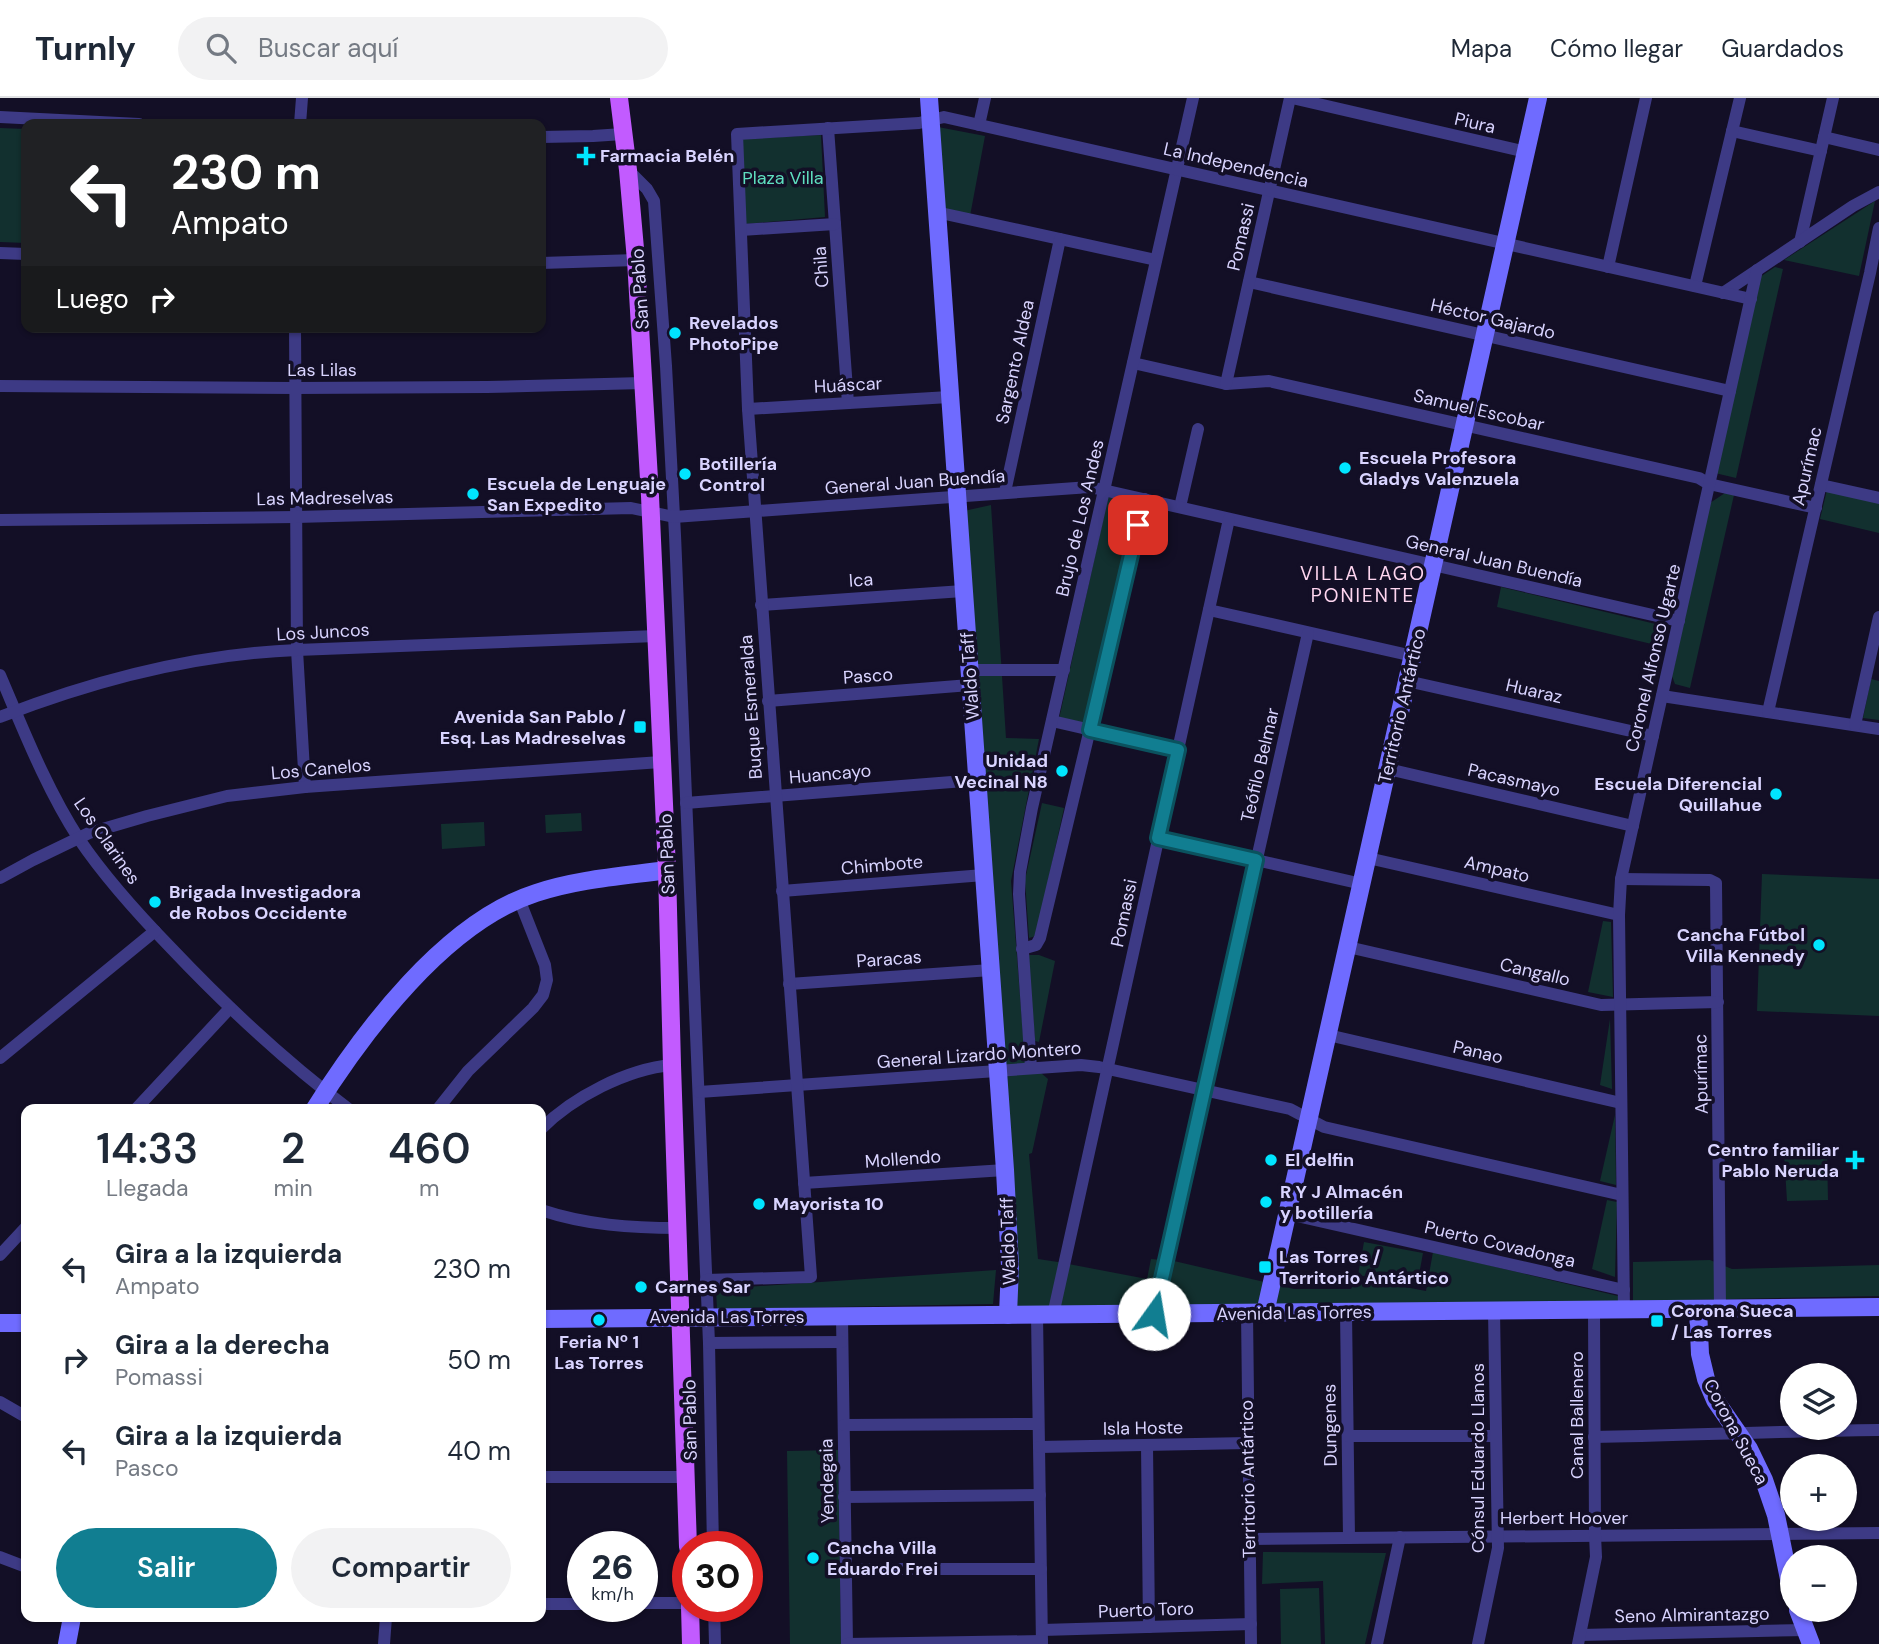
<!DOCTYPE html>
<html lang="es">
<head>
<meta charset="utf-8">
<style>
	:root { --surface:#fff; --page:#f2f2f3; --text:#1f2937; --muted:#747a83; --line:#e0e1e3; --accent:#117e91 }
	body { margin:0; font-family:"DM Sans",sans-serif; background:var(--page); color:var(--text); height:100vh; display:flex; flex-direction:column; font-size:26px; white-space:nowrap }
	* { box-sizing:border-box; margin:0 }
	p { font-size:23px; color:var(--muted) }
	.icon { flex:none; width:38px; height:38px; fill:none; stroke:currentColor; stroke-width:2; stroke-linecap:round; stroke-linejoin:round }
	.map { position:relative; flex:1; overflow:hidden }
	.side { position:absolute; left:21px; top:1006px; width:525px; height:518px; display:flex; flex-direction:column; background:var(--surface); border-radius:14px; box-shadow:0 2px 5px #0004 }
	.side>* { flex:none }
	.hud { position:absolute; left:21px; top:21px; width:525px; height:214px; border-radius:14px; box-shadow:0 2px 5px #0004; background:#202124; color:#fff; overflow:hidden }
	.buttons { position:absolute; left:1780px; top:1265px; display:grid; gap:14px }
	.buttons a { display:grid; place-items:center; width:77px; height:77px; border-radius:50%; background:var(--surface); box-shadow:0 2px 5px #0004; font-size:35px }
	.speed { position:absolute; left:567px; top:1433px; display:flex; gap:14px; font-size:35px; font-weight:700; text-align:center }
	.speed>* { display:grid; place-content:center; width:91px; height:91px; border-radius:50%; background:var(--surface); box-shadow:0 2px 5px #0004; line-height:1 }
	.speed small { font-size:18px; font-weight:400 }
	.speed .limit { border:10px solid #d22; background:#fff; color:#111 }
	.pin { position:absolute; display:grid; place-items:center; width:60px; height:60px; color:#fff; margin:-30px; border-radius:14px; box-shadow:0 4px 10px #0006 }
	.me { position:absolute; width:77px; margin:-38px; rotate:13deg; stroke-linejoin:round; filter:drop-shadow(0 0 5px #0008) }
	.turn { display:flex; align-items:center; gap:24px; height:147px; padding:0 35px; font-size:32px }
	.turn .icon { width:91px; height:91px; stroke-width:2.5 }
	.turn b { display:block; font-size:49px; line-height:60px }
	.then { display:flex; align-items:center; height:66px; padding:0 35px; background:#0003; gap:14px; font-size:26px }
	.eta { display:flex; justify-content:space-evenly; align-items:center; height:119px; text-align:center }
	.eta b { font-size:42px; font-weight:600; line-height:49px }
	.button { display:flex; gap:14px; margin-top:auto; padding:14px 35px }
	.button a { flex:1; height:80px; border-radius:42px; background:var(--accent); color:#fff; font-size:28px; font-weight:600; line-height:80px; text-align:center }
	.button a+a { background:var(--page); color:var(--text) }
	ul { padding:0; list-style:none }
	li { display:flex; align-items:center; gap:21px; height:91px; padding:0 35px }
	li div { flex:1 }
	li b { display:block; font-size:26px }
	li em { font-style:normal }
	header { display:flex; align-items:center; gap:42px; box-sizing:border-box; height:98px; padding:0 35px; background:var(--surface); border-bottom:2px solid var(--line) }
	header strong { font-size:33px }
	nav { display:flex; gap:38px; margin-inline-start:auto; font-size:24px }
	.search { width:490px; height:63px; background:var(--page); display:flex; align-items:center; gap:18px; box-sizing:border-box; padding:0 24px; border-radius:38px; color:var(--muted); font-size:26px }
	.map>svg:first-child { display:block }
	.green { fill:#12302f }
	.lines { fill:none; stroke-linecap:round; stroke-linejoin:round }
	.street { stroke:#3d3a85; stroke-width:12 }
	.secondary { stroke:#6f6bff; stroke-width:18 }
	.primary { stroke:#c25bff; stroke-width:18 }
	.route-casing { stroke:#0b525e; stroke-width:18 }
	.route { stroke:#117e91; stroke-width:12 }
	.poi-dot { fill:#00e5ff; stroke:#130f26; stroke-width:2.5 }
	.labels { text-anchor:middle; stroke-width:7; stroke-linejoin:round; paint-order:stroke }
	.street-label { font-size:18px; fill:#d9d4ff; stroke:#130f26 }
	.poi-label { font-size:18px; font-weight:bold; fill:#d9d4ff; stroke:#130f26; text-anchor:start }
	.park-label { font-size:18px; fill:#5fe0c0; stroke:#130f26 }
	.neighbourhood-label { font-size:19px; letter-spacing:2px; fill:#ffd6f0; stroke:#130f26 }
</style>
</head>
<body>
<header>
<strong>Turnly</strong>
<div class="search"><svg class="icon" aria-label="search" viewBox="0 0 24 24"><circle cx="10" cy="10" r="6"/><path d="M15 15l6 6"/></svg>Buscar aquí</div>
<nav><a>Mapa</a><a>Cómo llegar</a><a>Guardados</a></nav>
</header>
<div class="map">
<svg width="1879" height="1546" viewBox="0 0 1879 1546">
	<rect width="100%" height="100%" fill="#130f26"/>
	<!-- green -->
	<g class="green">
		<path d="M938,29L985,38L970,118L944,113Z"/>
		<path d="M0,30L26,31V145L0,144Z"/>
		<path d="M821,37L825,119L745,126L742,41Z"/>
		<path d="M1875,103L1859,178L1784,162Z"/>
		<path d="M1775,169L1783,171L1736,380L1715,375L1760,179Z"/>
		<path d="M1827,392L1879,405V435L1820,421Z"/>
		<path d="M1725,395L1734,397L1690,590L1675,586L1672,578L1710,405Z"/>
		<path d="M1108,399L1138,406L1087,628L1059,621Z"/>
		<path d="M991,407L1006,640L1039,641L1011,783L1025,961L1048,981L1032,1055L1029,1056L1038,1161L1058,1164L1147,1181L1151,1161L1174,1163L1294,1191H1351L1357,1180L1426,1193L1433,1154L1618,1198L1619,1203L1016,1209L964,413Z"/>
		<path d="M1501,489L1664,528L1660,548L1497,509Z"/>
		<path d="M1871,581L1879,583V622L1863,620Z"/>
		<path d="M1042,705L1064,710L1036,838L1029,840L1025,782Z"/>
		<path d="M581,715L582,733L546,735L545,717Z"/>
		<path d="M484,724L485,748L442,751L441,726Z"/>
		<path d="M1762,776L1879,781V918L1757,913Z"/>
		<path d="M1603,823L1611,824L1613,899L1588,894Z"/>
		<path d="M1028,857H1039L1055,863L1039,944L1035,943Z"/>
		<path d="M1610,921L1612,991L1600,987Z"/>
		<path d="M1615,1017L1616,1087L1600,1083Z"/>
		<path d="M1827,1053L1828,1102L1787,1103L1784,1055Z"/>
		<path d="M1607,1102L1617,1104L1615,1179L1592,1171Z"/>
		<path d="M1364,1144L1423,1155L1417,1188L1358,1177Z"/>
		<path d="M1710,1162L1732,1171L1879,1167V1198L1633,1203V1164Z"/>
		<path d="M996,1172L993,1206L717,1211L716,1191Z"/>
		<path d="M838,1352L841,1546H790L787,1353Z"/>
		<path d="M1263,1454L1386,1455L1365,1546H1325L1323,1483L1262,1486Z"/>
		<path d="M1319,1490L1321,1546H1281L1280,1491Z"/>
	</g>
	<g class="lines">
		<!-- street -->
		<g class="street">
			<path d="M1292,0L1526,54"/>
			<path d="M0,19L139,26"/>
			<path d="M300,26L302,0"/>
			<path d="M979,27L985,0"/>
			<path d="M828,30L848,305"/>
			<path d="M1732,33L1821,53"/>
			<path d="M541,39L593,38L623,36"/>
			<path d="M1824,39L1879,52"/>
			<path d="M628,72L647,91L654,103L666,268L675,437L709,1245L713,1449"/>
			<path d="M936,114L1156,162"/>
			<path d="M741,132L835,126"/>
			<path d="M1800,144L1833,0"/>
			<path d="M0,155L26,156"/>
			<path d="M541,165L636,162"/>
			<path d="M1608,169L1646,0"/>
			<path d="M1249,184L1730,293"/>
			<path d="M1695,188L1740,0"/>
			<path d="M1723,195L1853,108L1879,94"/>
			<path d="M295,229L297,552L305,689"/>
			<path d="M1133,265L1226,286L1269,283L1699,380L1709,386L1816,410"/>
			<path d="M1226,286L1290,0"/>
			<path d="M0,288L295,290L487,289L643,285"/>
			<path d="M748,311L949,299"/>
			<path d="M1821,387L1879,400"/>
			<path d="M1005,394L1060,141"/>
			<path d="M1180,409L1198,331"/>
			<path d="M0,422L296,419L631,410L674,419L1090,389L1679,523"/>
			<path d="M761,507L963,493"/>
			<path d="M1209,512L1413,558"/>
			<path d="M969,572H1064"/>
			<path d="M0,577C24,633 46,690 79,741C106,781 138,816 172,851C227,909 286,964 350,1012"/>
			<path d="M1407,583L1653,638"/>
			<path d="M1662,598L1879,631"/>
			<path d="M768,603L970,587"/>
			<path d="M1768,614L1870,175L1879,130"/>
			<path d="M0,619C95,582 195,556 297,552L656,538"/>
			<path d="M1052,623L1178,652"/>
			<path d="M1855,627L1879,519"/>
			<path d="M1388,671L1633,728"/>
			<path d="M686,705L977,682"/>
			<path d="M1159,740L1362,786"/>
			<path d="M1368,760L1619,817"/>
			<path d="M0,780L33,762L89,735L147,718L227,698L305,689L661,664"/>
			<path d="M1621,781L1710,782L1716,785L1720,1211"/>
			<path d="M782,793L984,777"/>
			<path d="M1348,849L1601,907L1718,904"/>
			<path d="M1022,851L1036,847L1040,840L1145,401"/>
			<path d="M789,886L991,872"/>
			<path d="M1328,937L1621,1005"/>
			<path d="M0,960L155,833"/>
			<path d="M1031,970L1019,796L1020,774L1032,710L1193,0"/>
			<path d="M699,994L1081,967L1099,969L1290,1011L1324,1029L1622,1097"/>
			<path d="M135,1012L230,910"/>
			<path d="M437,1012L468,973L533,910L543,897L547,882L545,867L519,801"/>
			<path d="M541,1031C573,999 627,971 672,967"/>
			<path d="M804,1085L1005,1072"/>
			<path d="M541,1112C586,1127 631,1130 679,1130"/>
			<path d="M1288,1116L1624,1192"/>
			<path d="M0,1157L26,1129"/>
			<path d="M706,1182L811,1179L748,311L737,36L919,25L944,19L1751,201"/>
			<path d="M1624,1212L1619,817L1621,781L1757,172"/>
			<path d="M1346,1214L1349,1440"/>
			<path d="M1247,1215L1251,1546"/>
			<path d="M1154,1216L1308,535"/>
			<path d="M1037,1217L1042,1546"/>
			<path d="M1053,1217L1229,421"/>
			<path d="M842,1219L847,1546"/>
			<path d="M709,1245L842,1244"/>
			<path d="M0,1304L26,1319"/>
			<path d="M844,1327L1038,1326"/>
			<path d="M1348,1338H1496"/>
			<path d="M1594,1339C1689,1337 1784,1333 1879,1332"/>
			<path d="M1147,1347L1149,1529"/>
			<path d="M1039,1349L1248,1345"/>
			<path d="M541,1379H686"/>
			<path d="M844,1399L1040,1397"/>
			<path d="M1249,1441L1879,1435"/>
			<path d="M0,1459L26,1469"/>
			<path d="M846,1471H1041"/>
			<path d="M642,1505H688"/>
			<path d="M541,1506H583"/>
			<path d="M714,1508L715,1546"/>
			<path d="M1042,1532L1251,1526"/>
			<path d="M1580,1537L1806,1532"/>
			<path d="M384,1546L386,1519"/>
			<path d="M847,1546L1042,1543"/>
			<path d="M1377,1546L1400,1439"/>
			<path d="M1478,1546L1498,1450L1494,1213"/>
			<path d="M1578,1546L1596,1459L1595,1437L1594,1212"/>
		</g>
		<!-- secondary -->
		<g class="secondary">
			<path d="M929,0L1005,1072L1010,1168L1008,1217"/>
			<path d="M314,1012C363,934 445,824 536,795C578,781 624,778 667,772"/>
			<path d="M1698,1211L1700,1256L1706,1281L1715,1302L1749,1351L1764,1382L1776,1417L1792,1496"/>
			<path d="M1265,1215L1538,0"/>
			<path d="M541,1221L1879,1209"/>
			<path d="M0,1225H26"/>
			<path d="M1798,1512L1811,1546"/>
			<path d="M67,1546L72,1519"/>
		</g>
		<!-- primary -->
		<g class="primary">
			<path d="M619,0L628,72L636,162L650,398L667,772L672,967L688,1449"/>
			<path d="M690,1508L691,1546"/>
		</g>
	</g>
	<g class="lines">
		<defs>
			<path id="route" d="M1138,427L1090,632L1178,652L1158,740L1256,762L1154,1216"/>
		</defs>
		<!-- route casing -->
		<use href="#route" class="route-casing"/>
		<!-- route -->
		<use href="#route" class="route"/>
	</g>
	<!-- markers -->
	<g class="poi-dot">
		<path d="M582.5 47.5h7v7h7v7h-7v7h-7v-7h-7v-7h7z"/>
		<circle cx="675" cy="235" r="7"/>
		<circle cx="1345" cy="370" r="7"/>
		<circle cx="685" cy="376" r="7"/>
		<circle cx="473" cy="396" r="7"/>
		<rect x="633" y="622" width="14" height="14" rx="3.5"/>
		<circle cx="1062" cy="673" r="7"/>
		<circle cx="1776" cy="696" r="7"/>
		<circle cx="155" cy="804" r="7"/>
		<circle cx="1819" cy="847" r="7"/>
		<circle cx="1271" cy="1062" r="7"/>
		<path d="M1851.5 1051.5h7v7h7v7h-7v7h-7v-7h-7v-7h7z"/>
		<circle cx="1266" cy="1104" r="7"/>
		<circle cx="759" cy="1106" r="7"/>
		<rect x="1258" y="1162" width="14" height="14" rx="3.5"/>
		<circle cx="641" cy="1189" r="7"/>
		<circle cx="599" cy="1222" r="7"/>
		<rect x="1650" y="1216" width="14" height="14" rx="3.5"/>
		<circle cx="813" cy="1460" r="7"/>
	</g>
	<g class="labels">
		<!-- street labels -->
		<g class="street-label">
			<text transform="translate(1475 25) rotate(13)" y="6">Piura</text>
			<text transform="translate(1236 67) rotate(13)" y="6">La Independencia</text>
			<text transform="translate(1241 139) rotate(-77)" y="6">Pomassi</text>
			<text transform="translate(821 169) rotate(-94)" y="6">Chila</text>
			<text transform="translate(640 191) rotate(-94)" y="6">San Pablo</text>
			<text transform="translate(1493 221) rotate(13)" y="6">Héctor Gajardo</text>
			<text transform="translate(1015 264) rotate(-78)" y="6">Sargento Aldea</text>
			<text x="322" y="278">Las Lilas</text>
			<text transform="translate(848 287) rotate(-3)" y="6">Huáscar</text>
			<text transform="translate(1479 312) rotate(13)" y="6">Samuel Escobar</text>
			<text transform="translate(1807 368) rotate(-77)" y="6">Apurímac</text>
			<text transform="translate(915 384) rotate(-4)" y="6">General Juan Buendía</text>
			<text transform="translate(325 400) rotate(-1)" y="6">Las Madreselvas</text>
			<text transform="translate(1080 420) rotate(-77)" y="6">Brujo de Los Andes</text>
			<text transform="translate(1494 463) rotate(13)" y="6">General Juan Buendía</text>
			<text transform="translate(861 482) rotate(-4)" y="6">Ica</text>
			<text transform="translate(323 534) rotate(-3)" y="6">Los Juncos</text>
			<text transform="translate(1653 560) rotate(-77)" y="6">Coronel Alfonso Ugarte</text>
			<text transform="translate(868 578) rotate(-4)" y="6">Pasco</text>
			<text transform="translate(970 578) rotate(-94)" y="6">Waldo Taff</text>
			<text transform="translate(1534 593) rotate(13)" y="6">Huaraz</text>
			<text transform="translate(1402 608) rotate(-77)" y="6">Territorio Antártico</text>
			<text transform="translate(751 609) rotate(-94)" y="6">Buque Esmeralda</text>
			<text transform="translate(1260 667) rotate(-77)" y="6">Teófilo Belmar</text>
			<text transform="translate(321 671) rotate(-5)" y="6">Los Canelos</text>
			<text transform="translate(830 676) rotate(-5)" y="6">Huancayo</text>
			<text transform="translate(1514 682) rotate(13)" y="6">Pacasmayo</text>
			<text transform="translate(107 743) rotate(55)" y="6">Los Clarines</text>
			<text transform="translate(667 756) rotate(-92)" y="6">San Pablo</text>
			<text transform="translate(882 767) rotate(-5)" y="6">Chimbote</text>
			<text transform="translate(1497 771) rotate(13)" y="6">Ampato</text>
			<text transform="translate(1124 815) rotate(-78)" y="6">Pomassi</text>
			<text transform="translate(889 861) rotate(-4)" y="6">Paracas</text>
			<text transform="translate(1535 874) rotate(13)" y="6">Cangallo</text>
			<text transform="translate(1478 954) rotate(13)" y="6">Panao</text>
			<text transform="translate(979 957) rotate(-4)" y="6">General Lizardo Montero</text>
			<text transform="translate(1701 976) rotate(-91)" y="6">Apurímac</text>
			<text transform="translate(903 1061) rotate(-4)" y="6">Mollendo</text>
			<text transform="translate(1008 1143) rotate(-92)" y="6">Waldo Taff</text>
			<text transform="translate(1500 1146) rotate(13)" y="6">Puerto Covadonga</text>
			<text transform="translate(1294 1215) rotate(-1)" y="6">Avenida Las Torres</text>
			<text x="727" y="1225">Avenida Las Torres</text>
			<text transform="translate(1577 1317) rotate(-90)" y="6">Canal Ballenero</text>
			<text transform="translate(690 1322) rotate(-91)" y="6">San Pablo</text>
			<text transform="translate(1330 1327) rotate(-91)" y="6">Dungenes</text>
			<text transform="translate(1143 1330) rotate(-1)" y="6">Isla Hoste</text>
			<text transform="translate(1736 1334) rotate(62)" y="6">Corona Sueca</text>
			<text transform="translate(1478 1360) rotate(-90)" y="6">Cónsul Eduardo Llanos</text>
			<text transform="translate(1248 1381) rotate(-91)" y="6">Territorio Antártico</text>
			<text transform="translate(827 1383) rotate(-91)" y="6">Yendegaia</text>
			<text x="1564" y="1426">Herbert Hoover</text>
			<text transform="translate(1146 1512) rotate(-2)" y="6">Puerto Toro</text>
			<text transform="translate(1692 1517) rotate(-1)" y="6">Seno Almirantazgo</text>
		</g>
		<!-- poi labels -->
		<g class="poi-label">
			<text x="600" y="64">Farmacia Belén</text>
			<text x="689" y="231">Revelados<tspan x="689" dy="21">PhotoPipe</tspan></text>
			<text x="1359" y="366">Escuela Profesora<tspan x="1359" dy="21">Gladys Valenzuela</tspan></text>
			<text x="699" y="372">Botillería<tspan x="699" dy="21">Control</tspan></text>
			<text x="487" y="392">Escuela de Lenguaje<tspan x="487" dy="21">San Expedito</tspan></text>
			<text x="626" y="625" text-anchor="end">Avenida San Pablo /<tspan x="626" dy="21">Esq. Las Madreselvas</tspan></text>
			<text x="1048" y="669" text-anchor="end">Unidad<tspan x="1048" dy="21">Vecinal N8</tspan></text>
			<text x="1762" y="692" text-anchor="end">Escuela Diferencial<tspan x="1762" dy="21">Quillahue</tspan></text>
			<text x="169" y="800">Brigada Investigadora<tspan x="169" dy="21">de Robos Occidente</tspan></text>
			<text x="1805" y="843" text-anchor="end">Cancha Fútbol<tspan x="1805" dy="21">Villa Kennedy</tspan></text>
			<text x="1839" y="1058" text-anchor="end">Centro familiar<tspan x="1839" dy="21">Pablo Neruda</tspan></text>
			<text x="1285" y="1068">El delfin</text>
			<text x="1280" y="1100">R Y J Almacén<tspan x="1280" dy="21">y botillería</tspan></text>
			<text x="773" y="1112">Mayorista 10</text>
			<text x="1279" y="1165">Las Torres /<tspan x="1279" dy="21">Territorio Antártico</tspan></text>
			<text x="655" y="1195">Carnes Sar</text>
			<text x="1671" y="1219">Corona Sueca<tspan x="1671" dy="21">/ Las Torres</tspan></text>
			<text x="599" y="1250" text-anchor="middle">Feria Nº 1<tspan x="599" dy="21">Las Torres</tspan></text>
			<text x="827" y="1456">Cancha Villa<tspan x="827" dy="21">Eduardo Frei</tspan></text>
		</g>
		<!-- park labels -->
		<g class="park-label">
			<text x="783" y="86">Plaza Villa</text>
		</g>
		<!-- neighbourhood labels -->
		<g class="neighbourhood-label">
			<text x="1363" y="482">VILLA LAGO<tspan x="1363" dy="22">PONIENTE</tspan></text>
		</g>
	</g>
</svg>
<div class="buttons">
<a><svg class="icon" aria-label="layers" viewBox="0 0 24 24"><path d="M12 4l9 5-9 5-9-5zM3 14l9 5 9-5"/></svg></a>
<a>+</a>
<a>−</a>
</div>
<div class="speed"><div>26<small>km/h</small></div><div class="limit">30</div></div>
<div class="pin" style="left:1138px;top:427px;background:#d93025"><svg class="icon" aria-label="arrive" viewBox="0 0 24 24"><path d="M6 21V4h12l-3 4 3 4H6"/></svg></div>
<svg class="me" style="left:1154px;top:1216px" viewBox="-20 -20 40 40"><circle r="19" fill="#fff"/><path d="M0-13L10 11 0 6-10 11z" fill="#117e91"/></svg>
<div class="hud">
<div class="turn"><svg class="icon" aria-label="left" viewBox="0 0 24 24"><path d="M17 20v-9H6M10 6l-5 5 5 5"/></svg><div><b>230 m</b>Ampato</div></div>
<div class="then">Luego<svg class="icon" aria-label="right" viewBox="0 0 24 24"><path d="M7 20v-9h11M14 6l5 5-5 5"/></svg></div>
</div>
<section class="side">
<div class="eta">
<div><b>14:33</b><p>Llegada</p></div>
<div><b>2</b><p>min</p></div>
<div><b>460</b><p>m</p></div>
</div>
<ul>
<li><svg class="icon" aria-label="left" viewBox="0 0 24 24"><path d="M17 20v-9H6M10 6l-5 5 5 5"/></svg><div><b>Gira a la izquierda</b><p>Ampato</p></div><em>230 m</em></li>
<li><svg class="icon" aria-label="right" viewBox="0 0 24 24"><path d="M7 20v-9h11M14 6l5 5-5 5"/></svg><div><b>Gira a la derecha</b><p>Pomassi</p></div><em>50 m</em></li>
<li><svg class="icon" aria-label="left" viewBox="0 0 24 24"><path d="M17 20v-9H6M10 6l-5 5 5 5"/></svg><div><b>Gira a la izquierda</b><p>Pasco</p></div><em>40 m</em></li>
</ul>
<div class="button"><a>Salir</a><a>Compartir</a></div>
</section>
</div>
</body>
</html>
